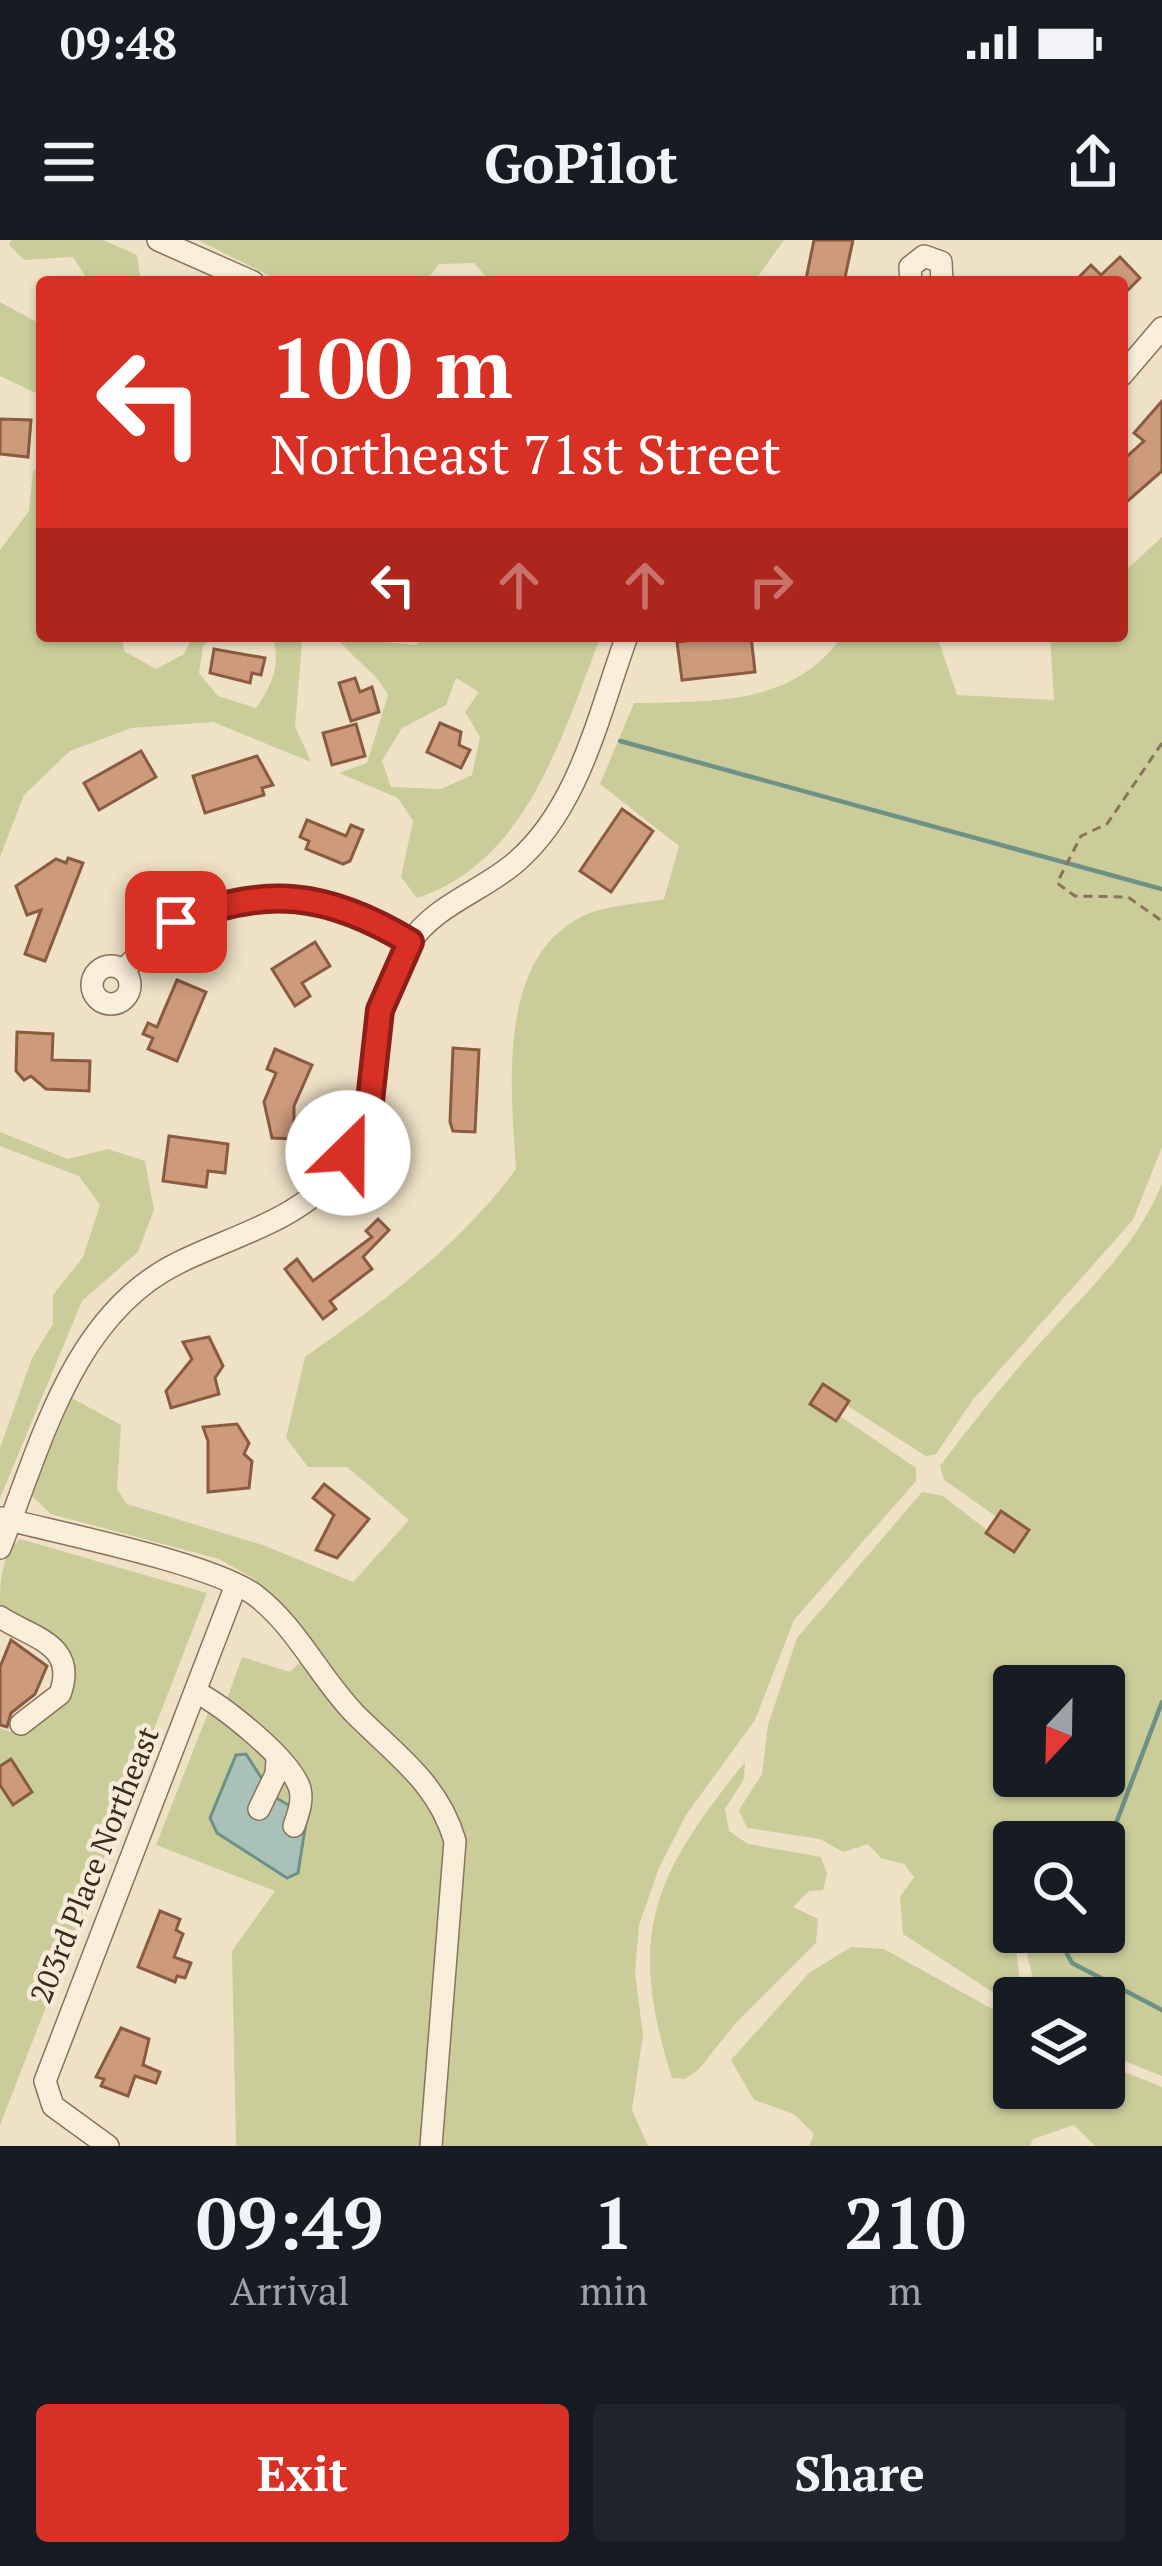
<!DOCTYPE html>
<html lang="en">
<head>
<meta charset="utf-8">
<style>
	:root { --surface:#171b24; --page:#20242c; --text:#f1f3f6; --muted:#9ea1a6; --accent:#d93025 }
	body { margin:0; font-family:"PT Serif",serif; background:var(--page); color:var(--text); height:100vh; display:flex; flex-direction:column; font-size:45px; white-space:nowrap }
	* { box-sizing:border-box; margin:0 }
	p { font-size:39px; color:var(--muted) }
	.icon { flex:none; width:66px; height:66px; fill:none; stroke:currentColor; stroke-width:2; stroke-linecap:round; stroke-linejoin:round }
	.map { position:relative; height:1906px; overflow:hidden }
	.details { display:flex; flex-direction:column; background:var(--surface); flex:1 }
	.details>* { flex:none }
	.banner { position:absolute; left:36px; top:36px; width:1092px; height:366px; border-radius:12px; box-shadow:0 3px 9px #0004; background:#d93025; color:#fff; overflow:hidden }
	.needle { width:78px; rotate:202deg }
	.controls { position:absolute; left:993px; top:1425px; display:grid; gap:24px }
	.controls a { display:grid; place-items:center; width:132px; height:132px; border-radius:12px; background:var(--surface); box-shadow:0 3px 9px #0004; font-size:60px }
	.pin { position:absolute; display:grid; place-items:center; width:102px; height:102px; color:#fff; margin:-51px; border-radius:24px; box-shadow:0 6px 18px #0006 }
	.me { position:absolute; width:132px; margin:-66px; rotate:23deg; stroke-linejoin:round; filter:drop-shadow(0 0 9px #0008) }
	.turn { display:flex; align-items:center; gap:42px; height:252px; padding:0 36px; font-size:54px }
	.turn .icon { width:156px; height:156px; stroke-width:2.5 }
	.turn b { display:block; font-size:84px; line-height:102px }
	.lanes { display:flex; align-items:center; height:114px; padding:0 36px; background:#0003; justify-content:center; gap:60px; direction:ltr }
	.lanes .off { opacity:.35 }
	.eta { display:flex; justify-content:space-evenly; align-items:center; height:204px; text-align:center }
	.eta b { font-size:72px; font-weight:700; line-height:84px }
	.primary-button { display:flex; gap:24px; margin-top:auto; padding:24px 36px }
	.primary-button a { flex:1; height:138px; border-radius:12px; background:var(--accent); color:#fff; font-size:48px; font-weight:700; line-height:138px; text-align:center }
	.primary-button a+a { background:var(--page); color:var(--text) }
	.status { display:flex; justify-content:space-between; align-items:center; height:84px; padding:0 60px; background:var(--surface); direction:ltr }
	.status svg { height:33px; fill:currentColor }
	header { display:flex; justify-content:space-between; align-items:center; height:156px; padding:0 36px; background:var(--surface); font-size:54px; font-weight:700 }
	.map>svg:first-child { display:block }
	.green { fill:#cacd9a; fill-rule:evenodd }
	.water { fill:#a8c2b9; stroke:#6e9187; stroke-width:3 }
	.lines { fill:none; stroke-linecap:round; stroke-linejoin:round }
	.stream { stroke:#6e9187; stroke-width:4.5 }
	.building { fill:#cd9a7c; stroke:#8a5a41; stroke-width:3 }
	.minor-casing { stroke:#8b725c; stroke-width:24 }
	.path { stroke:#8b725c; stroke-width:3; stroke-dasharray:9 6; stroke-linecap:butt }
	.minor { stroke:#f9eeda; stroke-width:21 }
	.route-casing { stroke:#8d1f18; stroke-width:30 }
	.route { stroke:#d93025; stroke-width:21 }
	.labels { text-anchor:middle; stroke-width:9; stroke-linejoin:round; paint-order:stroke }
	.street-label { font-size:30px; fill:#3b2b1f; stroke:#f6ebd6 }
</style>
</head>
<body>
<div class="status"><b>09:48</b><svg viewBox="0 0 49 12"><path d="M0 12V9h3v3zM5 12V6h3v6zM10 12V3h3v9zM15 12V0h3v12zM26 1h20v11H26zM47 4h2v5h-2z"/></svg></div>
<header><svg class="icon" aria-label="menu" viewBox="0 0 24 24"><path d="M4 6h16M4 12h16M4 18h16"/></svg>GoPilot<svg class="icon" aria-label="share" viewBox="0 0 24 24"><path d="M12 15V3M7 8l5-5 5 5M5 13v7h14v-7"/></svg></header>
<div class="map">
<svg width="1162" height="1906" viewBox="0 0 1162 1906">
	<rect width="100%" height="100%" fill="#efe1c6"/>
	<!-- green -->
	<g class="green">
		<path d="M11,0H103L137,15L141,42H89L73,17L24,20L9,5Z"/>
		<path d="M198,0H784L754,42H491L474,23L439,24L425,42H282Z"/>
		<path d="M0,62L42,85V156L0,136Z"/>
		<path d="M42,222V396H122L124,411L156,429L184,414L193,396H216L203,406L199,433L218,456L256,468C272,445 282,423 272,396H297L302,404L295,486L311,522L213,482L131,488L70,511L24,555L0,617V310L29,271L33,232Z"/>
		<path d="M1162,297V907L1133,980L972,1161L936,1214L926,1216L846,1165L849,1160L824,1144L811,1164L836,1181L840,1176L916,1228V1241L794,1380L755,1480L686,1575L659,1628L639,1685L635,1733L643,1795L632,1870L648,1906H236L232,1711L275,1651L156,1605L215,1455L227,1459L242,1417L290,1432L317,1406L254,1339L219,1319L51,1274L30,1254L72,1158L121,1185L117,1249L127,1264L263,1305L353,1342L409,1280L347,1227H308L286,1198L305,1117C384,1061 458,1007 516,929C511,850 496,718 583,676C605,665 640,664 664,659L679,606L600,544L634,463C710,461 793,467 842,396H937L957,455L1054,460L1050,396H1122V334Z"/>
		<path d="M336,396H378L384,402L416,405L424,396H601C562,494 528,622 417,658L401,637L413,581L398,558L339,533L367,523L388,455C376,431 352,419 336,396ZM456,438L479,452L465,472L480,497L472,535L441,549L391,547L382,521L402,488L446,465Z"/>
		<path d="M0,892L68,919L108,909L145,921L154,970L138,1012L82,1061L0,1258V1208L32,1118L53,1084V1055L83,1017L100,965L79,936L0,906Z"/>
		<path d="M1162,943V1836L1104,1813V1758H1036C1035,1734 1024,1715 1024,1692H1104V1602H1014V1692L1022,1758H1014V1766L903,1694L900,1657L914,1637L904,1624L881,1618L868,1604L843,1612L820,1599L747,1588L739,1570L762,1534L768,1485L797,1398L922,1252L943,1256L1014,1311L1001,1272L997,1277L944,1240L940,1226C972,1184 1004,1143 1040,1103C1084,1054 1138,1006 1162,943ZM1014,1446H1104V1536H1014Z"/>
		<path d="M20,1299L207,1353L0,1885V1488L10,1492L39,1483L70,1434L0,1372C0,1345 0,1315 20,1299Z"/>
		<path d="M745,1522L744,1539L725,1569L729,1591L748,1604L821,1617L827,1634L823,1650L809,1651L793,1667L818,1679L816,1703L735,1784L699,1829L685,1839L672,1838C626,1693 653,1636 745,1522Z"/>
		<path d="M851,1707L884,1709L1014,1781V1848H1104V1824L1162,1847V1906H1095L1074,1885L1033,1899L1030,1906H809L814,1894L794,1874L754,1860L731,1820L809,1733Z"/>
	</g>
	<!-- water -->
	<path class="water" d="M246,1514L273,1556L307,1576L298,1633L287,1638L217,1593L210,1578L236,1515Z"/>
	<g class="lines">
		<!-- stream -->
		<g class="stream">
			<path d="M620,501L1162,649"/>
			<path d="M1104,1615L1162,1462"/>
			<path d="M1075,1692L1067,1714L1072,1723L1162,1770"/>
		</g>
	</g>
	<!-- building -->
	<g class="building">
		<path d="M814,0H853L844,42L806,39Z"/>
		<path d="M1120,17L1140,38L1122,56V42H1074L1091,25L1101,35Z"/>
		<path d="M1162,161V231L1122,266V221L1144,201L1134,193Z"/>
		<path d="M0,179L31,180L28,217L0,214Z"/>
		<path d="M723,396H751L755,432L682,440L677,402Z"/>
		<path d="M214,409L265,418L261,435L252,433L250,443L210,433Z"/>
		<path d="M355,438L360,452L372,447L379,472L351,481L339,443Z"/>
		<path d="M440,483L461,492L459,505L470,510L461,528L427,512Z"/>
		<path d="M356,484L365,516L332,525L323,493Z"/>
		<path d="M141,511L156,537L99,570L84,543Z"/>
		<path d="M257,516L273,545L262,548L264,555L205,573L193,536Z"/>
		<path d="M622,569L653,591L611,652L580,631Z"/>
		<path d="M307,580L346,596L351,585L363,590L350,621L343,624L306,609L309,601L300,597Z"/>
		<path d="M68,618L83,623L45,721L25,714L41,670L27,675L16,646L56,619L66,623Z"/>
		<path d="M315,702L330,726L302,743L310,756L295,766L272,729Z"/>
		<path d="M177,740L206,752L177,821L148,809L153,798L143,794L148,783L157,787Z"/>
		<path d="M17,792L53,794L52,820L90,821L89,851L46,849L31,836L24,840L16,831Z"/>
		<path d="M453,808L479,810L475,892L453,891L450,882Z"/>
		<path d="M275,809L312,825L294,866V899L272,898L264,862L276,833L267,829Z"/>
		<path d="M169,896L228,904L225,933L208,931L206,947L163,941Z"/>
		<path d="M378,979L389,990L363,1017L372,1029L330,1061L336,1069L323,1079L285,1029L297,1019L313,1041L372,997L366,991Z"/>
		<path d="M209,1097L223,1126L215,1138L219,1154L171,1168L166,1151L192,1119L183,1102Z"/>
		<path d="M823,1144L849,1161L836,1181L810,1164Z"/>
		<path d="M237,1184L249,1203L244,1214L252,1221L249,1248L208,1252V1201L203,1187Z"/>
		<path d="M324,1244L369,1279L337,1318L316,1310L334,1275L313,1258Z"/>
		<path d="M1001,1271L1029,1290L1014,1312L986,1293Z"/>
		<path d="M11,1400L47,1426L35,1454L11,1473L7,1487L0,1485V1427Z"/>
		<path d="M11,1519L32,1552L13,1565L0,1545V1526Z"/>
		<path d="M160,1671L180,1679L176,1690L183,1694L174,1717L191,1723L185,1738L177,1736L175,1742L138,1727Z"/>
		<path d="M121,1788L149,1799L143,1825L160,1832L156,1843L135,1836L128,1856L101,1846L104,1839L96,1837Z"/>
	</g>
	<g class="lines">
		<defs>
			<g id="minor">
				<path d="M158,0L253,42"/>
				<path d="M911,42L910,27L924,16L941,22L942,42"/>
				<path d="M1122,135L1162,88"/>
				<circle cx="111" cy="745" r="19"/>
				<path d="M124,730C207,636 308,640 410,702"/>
				<path d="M1,1278C59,1293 211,1323 255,1355C297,1387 319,1437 355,1474C396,1515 438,1543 455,1601L431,1906"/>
				<path d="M0,1308C41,1205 72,1075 178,1023C230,997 299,980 335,934C388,865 362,776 409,704C434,665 483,651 516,622C580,567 599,472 627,396"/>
				<path d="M0,1377C32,1398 78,1404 60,1454L21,1484"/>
				<path d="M196,1452C223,1466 291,1519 300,1549C303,1562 298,1574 294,1586"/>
				<path d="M259,1569L276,1534L277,1520"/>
				<path d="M108,1906L53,1866L45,1841L236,1345"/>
			</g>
		</defs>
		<!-- minor casing -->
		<use href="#minor" class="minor-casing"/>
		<!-- path -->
		<path class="path" d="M1162,503L1107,584L1081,596L1057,643L1075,656L1128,657L1162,681"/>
		<!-- minor -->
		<use href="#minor" class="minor"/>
	</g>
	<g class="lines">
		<defs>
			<path id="route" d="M176,682C266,644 329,653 410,702L380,770L370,861L348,913"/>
		</defs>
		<!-- route casing -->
		<use href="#route" class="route-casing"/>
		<!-- route -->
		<use href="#route" class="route"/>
	</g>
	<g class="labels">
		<!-- street labels -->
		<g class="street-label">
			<text transform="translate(95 1625) rotate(-68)" y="10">203rd Place Northeast</text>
		</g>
	</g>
</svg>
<div class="controls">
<a><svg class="needle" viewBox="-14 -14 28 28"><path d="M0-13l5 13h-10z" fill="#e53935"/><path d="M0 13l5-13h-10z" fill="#9ea1a6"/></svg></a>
<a><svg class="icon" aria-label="search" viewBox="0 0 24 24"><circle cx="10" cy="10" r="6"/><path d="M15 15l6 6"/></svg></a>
<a><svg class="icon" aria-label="layers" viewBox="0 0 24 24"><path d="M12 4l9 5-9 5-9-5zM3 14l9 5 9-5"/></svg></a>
</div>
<div class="pin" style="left:176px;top:682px;background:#d93025"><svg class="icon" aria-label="arrive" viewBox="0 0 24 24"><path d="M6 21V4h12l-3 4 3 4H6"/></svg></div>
<svg class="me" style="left:348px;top:913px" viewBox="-20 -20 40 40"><circle r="19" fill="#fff"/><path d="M0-13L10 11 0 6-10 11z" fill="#d93025"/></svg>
<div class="banner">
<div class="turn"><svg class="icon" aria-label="left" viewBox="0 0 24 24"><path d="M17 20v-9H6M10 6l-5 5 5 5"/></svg><div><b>100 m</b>Northeast 71st Street</div></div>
<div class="lanes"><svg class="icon" aria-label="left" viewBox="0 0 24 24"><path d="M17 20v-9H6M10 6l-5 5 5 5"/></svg><svg class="icon off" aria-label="ahead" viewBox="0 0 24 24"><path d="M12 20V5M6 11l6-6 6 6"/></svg><svg class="icon off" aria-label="ahead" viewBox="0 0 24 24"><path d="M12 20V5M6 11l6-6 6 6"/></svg><svg class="icon off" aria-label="right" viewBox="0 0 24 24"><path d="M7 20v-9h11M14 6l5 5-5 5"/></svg></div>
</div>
</div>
<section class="details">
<div class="eta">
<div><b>09:49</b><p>Arrival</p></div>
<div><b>1</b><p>min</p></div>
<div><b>210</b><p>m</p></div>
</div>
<div class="primary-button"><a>Exit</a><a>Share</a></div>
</section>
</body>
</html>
